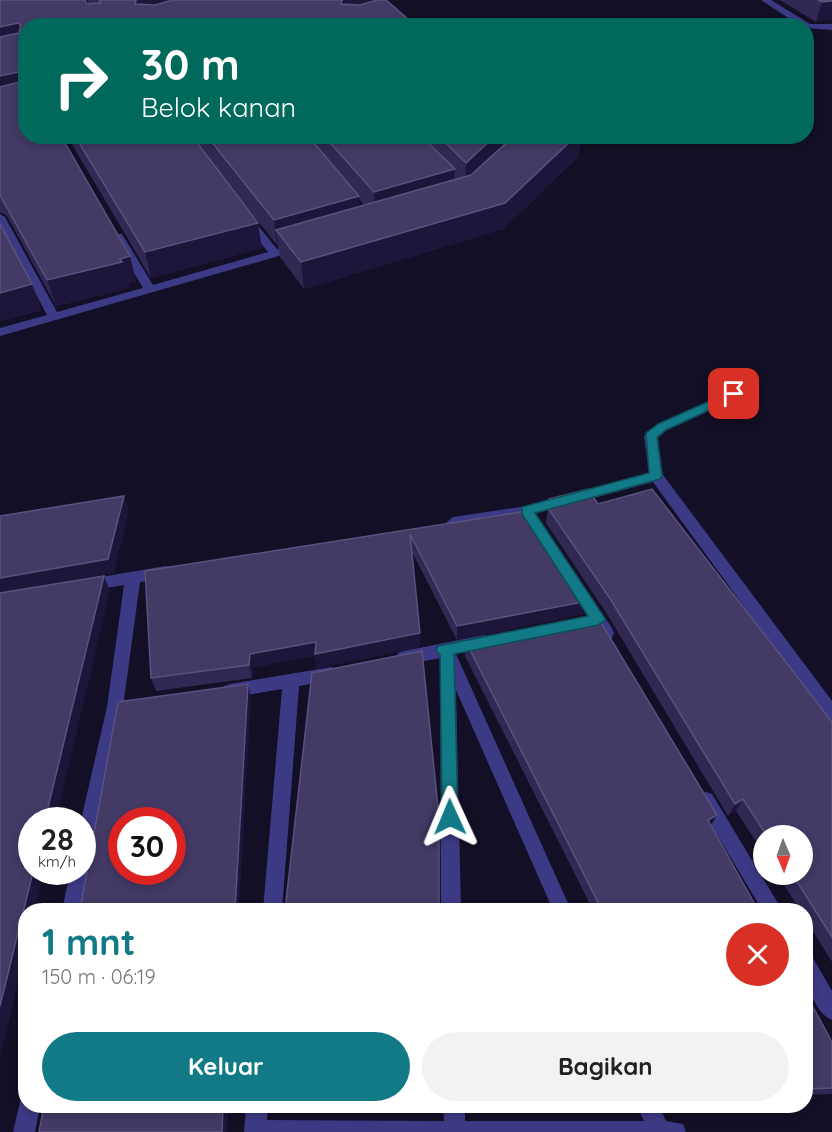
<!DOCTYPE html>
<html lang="id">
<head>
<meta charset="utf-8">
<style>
	:root { --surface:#fff; --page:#f2f2f2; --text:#202124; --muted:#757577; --accent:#127987 }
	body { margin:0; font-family:Quicksand,sans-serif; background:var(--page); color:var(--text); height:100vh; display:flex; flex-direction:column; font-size:22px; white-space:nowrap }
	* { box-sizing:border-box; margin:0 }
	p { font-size:20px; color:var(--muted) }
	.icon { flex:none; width:33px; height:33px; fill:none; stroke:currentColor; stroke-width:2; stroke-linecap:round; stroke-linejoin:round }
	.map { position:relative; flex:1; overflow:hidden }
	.details { position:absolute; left:18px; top:903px; width:795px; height:210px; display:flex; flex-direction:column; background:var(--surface); border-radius:24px; box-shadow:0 3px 9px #0003 }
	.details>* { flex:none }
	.guide { position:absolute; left:18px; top:18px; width:796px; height:126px; border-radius:24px; box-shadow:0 3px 9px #0003; background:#00695c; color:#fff; overflow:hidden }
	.needle { width:39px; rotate:178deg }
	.controls { position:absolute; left:753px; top:825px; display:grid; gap:12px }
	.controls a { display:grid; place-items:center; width:60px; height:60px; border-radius:50%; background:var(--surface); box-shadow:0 3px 9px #0003; font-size:30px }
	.speed { position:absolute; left:18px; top:807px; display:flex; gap:12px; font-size:30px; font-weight:700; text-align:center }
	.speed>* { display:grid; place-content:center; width:78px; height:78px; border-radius:50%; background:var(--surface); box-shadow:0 3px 9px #0003; line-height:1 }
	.speed small { font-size:15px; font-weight:400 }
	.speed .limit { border:9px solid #d22; background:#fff; color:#111 }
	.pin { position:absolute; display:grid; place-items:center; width:51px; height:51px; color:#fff; margin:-26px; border-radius:12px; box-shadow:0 3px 9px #0006 }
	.me { position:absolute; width:66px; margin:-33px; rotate:359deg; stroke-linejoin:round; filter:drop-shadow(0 0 4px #0008) }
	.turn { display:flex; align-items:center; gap:21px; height:126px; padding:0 24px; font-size:27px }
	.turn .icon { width:78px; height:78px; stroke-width:2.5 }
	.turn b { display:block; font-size:42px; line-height:51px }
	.round { display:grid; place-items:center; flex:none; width:63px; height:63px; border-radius:32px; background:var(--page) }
	.overview { display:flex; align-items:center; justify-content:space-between; height:102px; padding:0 24px }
	h1 { font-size:36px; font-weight:700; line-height:45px; color:var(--accent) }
	.primary-button { display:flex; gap:12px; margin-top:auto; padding:12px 24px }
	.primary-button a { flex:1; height:69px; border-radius:36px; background:var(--accent); color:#fff; font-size:24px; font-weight:700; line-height:69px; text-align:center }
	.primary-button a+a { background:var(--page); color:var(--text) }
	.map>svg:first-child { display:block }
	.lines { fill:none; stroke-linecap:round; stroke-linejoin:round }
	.street { fill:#3d3a85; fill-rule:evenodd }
	.wall { fill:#312854; fill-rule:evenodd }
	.shaded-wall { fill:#1d163a }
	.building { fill:#433a66; stroke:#5a527e; stroke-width:1.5; fill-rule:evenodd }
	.route { fill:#127987; stroke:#0c4f58; stroke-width:1.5 }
</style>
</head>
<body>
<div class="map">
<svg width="832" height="1132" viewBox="0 0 832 1132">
	<rect width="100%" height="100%" fill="#130f26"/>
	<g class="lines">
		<!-- street -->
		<g class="street">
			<path d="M761,0H771L810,24H832V30L807,28V26H801Z"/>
			<path d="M0,214L5,217L57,312L143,288L112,236L114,234H122L153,285L268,252L243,221V217H251L277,249L298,244L304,247L279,256L0,336V328L47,315L0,227Z"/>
			<path d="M752,382L758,386L757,389L667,430L658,438L663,475L832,701V721L826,719L653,482L527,516L453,529L446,523L453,517L527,506L649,473L644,436L657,424Z"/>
			<path d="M166,566L171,568L174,572L171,576L140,582L123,707L91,857L89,863L84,865L88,872L81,910H62L70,872H82L81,820L107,707L124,585L89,591L84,589L81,585L84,581L89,579Z"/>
			<path d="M577,581L582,583L612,628L614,633L612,638L606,640L600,638L572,591L569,587L572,583Z"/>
			<path d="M484,635L490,637L492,642L490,647L456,654L571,910H553L456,690L461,910H441L440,658L404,665L398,663L396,658L398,653L404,651Z"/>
			<path d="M331,667L337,669L339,674L337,679L299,686L282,910H263L282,689L230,698L224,696L222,691L224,686L230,684Z"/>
			<path d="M706,792L712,794L782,910H762L700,806L697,800L700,794Z"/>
			<path d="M806,955L813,958L832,991V1020C811,1011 804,975 806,955Z"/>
			<path d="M26,1097V1106H40L35,1132H13L21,1098Z"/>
			<path d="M246,1106H268L267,1120L444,1121L443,1106H465V1121H644L637,1106H659L666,1121L683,1124L686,1132H244Z"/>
		</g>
	</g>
	<!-- wall -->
	<g class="wall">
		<path d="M0,0L87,4H89L87,0L374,1L26,26V136L130,256L136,282L128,284L129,288L56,306L7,216L0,212Z"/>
		<path d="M780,0H832L816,22Z"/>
		<path d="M67,136H581L578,157L503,229L304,289L280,257L278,245H277L215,167L262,248L151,278ZM359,199L364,205L359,207Z"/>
		<path d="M549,499L598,504L832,722V962L806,920V910H800L777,874H802V836H764V854L736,811L728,816L607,614L546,523Z"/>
		<path d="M528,511L584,614L457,640L412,552L420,647L317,668L315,656L253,667L252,678L156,691L151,678L145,571Z"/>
		<path d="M466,642L711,826L758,910H593L465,656Z"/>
		<path d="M806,994L832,1042V1094L806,1095Z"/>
	</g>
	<!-- shaded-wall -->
	<g class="shaded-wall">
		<path d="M136,0H240L140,24L135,4Z"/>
		<path d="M342,0H374L375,15L341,4Z"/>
		<path d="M832,1V19L816,22L822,2Z"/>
		<path d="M18,23L26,47L0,53V27Z"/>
		<path d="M18,72L26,97L0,103V76Z"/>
		<path d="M495,136H517L465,188L466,163Z"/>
		<path d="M576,136H581L578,157L503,229L304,289L301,262Z"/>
		<path d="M455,169L454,195L375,217L374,192Z"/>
		<path d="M359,196L360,222L276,230L278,245H277L274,220Z"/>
		<path d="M258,223L262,248L151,278L145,252Z"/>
		<path d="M130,256L136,282L128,284L129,288L56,306L47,280Z"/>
		<path d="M32,284L42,310L0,322V293Z"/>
		<path d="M124,496L129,510L114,573L0,594V578Z"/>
		<path d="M104,576L110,590L56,820H45Z"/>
		<path d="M588,601L584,614L457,640V626Z"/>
		<path d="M420,633V647L317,668L315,656L253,667L252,678L249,665L250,654L316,642Z"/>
		<path d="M248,684L251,697L239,910H235Z"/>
		<path d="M743,799L736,811L728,816L735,804Z"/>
		<path d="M717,815L711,826L708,820Z"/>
		<path d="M33,872H44L35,910H26V949L0,1057V1006Z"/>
		<path d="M223,1106H229L227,1132H222Z"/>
	</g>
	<!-- building -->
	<g class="building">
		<path d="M0,0H85L87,4L101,3L99,0H137H136L135,4L155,5L173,0H343H342L341,4L360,5L377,0H386L416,26H26V136H61L130,256L120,259L122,262L47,280L0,195V87L20,82L21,74L18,72L0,76V37L19,33L21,25L18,23L0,27Z"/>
		<path d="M818,0H832V1L822,2Z"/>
		<path d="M576,22L583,26H561Z"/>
		<path d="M75,136H192L258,223L145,252Z"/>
		<path d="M207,136H308L359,196L274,220Z"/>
		<path d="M324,136H421L455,169L374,192Z"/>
		<path d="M439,136H495L466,163Z"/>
		<path d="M514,136H576L505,203L301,262L276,230L471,175Z"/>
		<path d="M0,224L32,284L0,293Z"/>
		<path d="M588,489L598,504L652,489L832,722V937L792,874H802V836H767L743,799L735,804L611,600L548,508L555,507L549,499Z"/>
		<path d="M124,496L108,559L0,578V516Z"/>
		<path d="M528,511L588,601L457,626L410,534L420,633L315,654L316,642L250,654L249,665L151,678L145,571Z"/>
		<path d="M104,576L45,820H32V872H33L0,1006V593Z"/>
		<path d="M597,616L717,815L708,820L758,910H602L466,642Z"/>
		<path d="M422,651L439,817V910H285L312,673Z"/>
		<path d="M248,684L235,910H80L118,702ZM122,820H172V872H122Z"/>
		<path d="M806,994L832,1042V1088L806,1089Z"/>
		<path d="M44,1106H223L222,1132H39Z"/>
	</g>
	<!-- route -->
	<path class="route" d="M734,390L738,391V397L666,430L657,437L662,476L660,479L535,513L606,620L598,625L454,654L458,817L455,822L450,824L444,822L442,817L440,655L436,650L438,646L588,616L522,514V507L649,473L646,433L658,424Z"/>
</svg>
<div class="controls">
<a><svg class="needle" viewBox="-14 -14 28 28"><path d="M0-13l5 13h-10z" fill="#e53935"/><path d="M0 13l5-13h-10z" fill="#757577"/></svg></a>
</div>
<div class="speed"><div>28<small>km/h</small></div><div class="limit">30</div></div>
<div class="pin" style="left:734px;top:394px;background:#d93025"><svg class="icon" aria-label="arrive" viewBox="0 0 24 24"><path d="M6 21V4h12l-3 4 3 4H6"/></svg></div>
<svg class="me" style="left:450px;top:817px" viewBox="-20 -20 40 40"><path d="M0-17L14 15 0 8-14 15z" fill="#127987" stroke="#fff" stroke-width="4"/></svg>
<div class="guide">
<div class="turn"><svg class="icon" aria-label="right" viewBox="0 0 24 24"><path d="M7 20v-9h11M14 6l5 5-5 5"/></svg><div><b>30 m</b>Belok kanan</div></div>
</div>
<section class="details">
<div class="overview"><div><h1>1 mnt</h1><p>150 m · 06:19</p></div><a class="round" style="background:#d93025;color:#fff"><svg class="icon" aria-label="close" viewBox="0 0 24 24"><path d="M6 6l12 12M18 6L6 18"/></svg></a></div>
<div class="primary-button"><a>Keluar</a><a>Bagikan</a></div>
</section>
</div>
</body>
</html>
